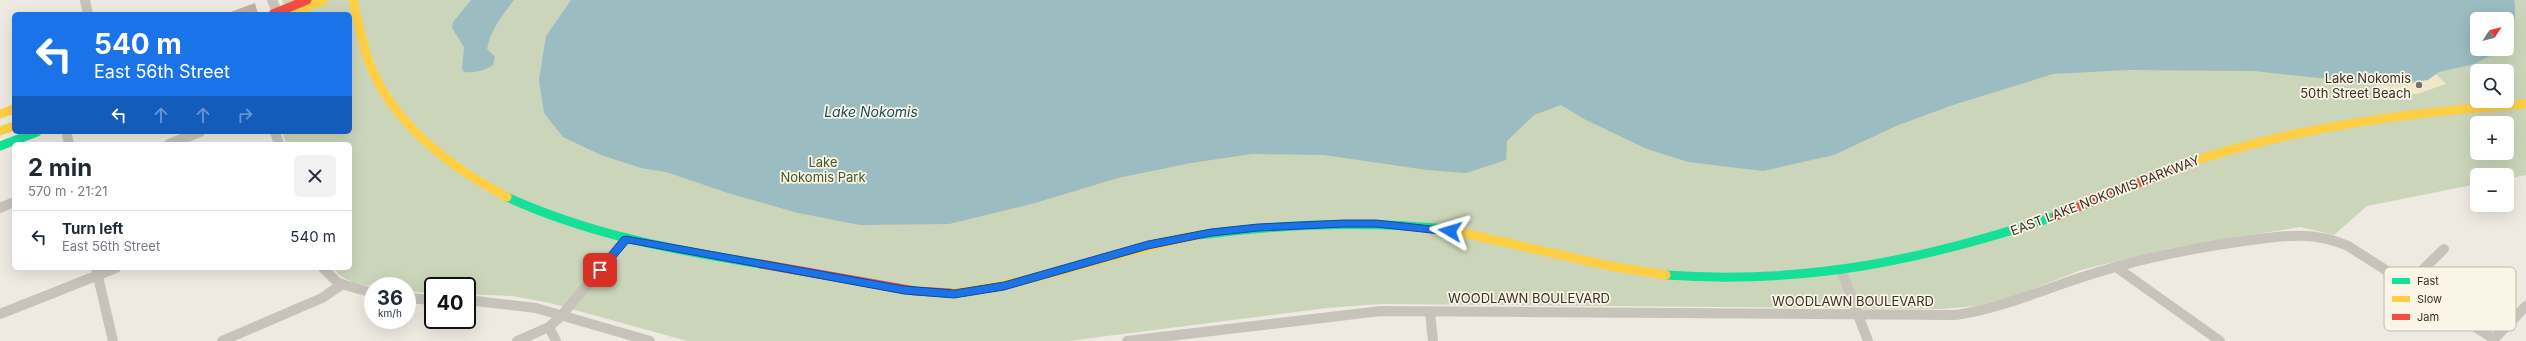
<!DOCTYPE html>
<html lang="en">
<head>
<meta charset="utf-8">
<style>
	:root { --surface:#fff; --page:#f2f2f3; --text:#1f2937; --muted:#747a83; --line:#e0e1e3 }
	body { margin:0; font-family:Inter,sans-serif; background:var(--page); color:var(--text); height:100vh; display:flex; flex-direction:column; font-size:15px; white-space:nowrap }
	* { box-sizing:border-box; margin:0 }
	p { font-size:13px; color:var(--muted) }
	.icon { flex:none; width:22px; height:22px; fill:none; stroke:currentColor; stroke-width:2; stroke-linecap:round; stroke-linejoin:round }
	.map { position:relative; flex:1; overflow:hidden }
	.details { position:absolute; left:12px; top:142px; width:340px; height:128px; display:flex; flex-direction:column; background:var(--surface); border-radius:6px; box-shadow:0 4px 16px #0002 }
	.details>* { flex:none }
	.top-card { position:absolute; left:12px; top:12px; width:340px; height:122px; border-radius:6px; box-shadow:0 4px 16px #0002; background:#1a73e8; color:#fff; overflow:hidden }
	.needle { width:26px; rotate:54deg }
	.controls { position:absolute; left:2470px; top:12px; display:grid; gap:8px }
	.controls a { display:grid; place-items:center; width:44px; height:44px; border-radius:6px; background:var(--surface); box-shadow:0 4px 16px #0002; font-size:20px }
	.speed { position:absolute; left:364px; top:277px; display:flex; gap:8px; font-size:20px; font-weight:700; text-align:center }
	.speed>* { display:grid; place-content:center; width:52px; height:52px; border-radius:50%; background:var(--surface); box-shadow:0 4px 16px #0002; line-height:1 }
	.speed small { font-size:10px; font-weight:400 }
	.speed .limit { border:2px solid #111; border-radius:6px; background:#fff; color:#111 }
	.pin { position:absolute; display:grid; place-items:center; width:34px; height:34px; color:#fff; margin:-17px; border-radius:8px; box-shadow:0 2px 6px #0006 }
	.me { position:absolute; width:44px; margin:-22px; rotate:277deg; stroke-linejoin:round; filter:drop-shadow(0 0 3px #0008) }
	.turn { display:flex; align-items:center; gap:14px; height:84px; padding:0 16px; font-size:18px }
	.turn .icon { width:52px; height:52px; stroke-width:2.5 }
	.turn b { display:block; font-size:28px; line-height:34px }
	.lanes { display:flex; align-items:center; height:38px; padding:0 16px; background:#0003; justify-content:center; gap:20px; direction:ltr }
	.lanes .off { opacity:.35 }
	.round { display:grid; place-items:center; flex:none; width:42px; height:42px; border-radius:6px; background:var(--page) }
	.head { display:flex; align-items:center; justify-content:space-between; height:68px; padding:0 16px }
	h1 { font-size:24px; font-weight:700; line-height:30px }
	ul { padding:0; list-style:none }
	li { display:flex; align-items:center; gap:12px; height:52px; padding:0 16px; border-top:1px solid var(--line) }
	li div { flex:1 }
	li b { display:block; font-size:15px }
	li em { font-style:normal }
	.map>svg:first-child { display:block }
	.green { fill:#cbd5b9; fill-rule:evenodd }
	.sand { fill:#f0e7c6 }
	.water { fill:#9bbcc1 }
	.building { fill:#c3b0a1 }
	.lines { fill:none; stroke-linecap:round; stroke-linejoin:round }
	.street { stroke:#c7c2ba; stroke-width:10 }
	.fast { stroke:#16e098; stroke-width:9 }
	.slow { stroke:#ffcf43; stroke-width:9 }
	.jam { stroke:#f24e42; stroke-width:9 }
	.route { fill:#1a73e8; stroke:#114b97 }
	.poi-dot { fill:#787068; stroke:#fbf5e7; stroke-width:1.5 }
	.labels { text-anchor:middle; stroke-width:3.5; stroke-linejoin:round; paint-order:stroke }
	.poi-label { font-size:13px; fill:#382f27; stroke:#fbf5e7; text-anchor:end }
	.park-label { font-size:13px; fill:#405829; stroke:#fbf5e7 }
	.street-label { font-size:13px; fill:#382f27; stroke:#fbf5e7 }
	.water-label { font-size:14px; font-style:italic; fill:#1a4e5d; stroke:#fbf5e7 }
	.key { fill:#fbf5e7; stroke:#c0baad; stroke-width:1 }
	.key-label { font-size:11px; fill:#382f27 }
</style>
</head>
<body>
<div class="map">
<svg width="2526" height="341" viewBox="0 0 2526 341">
	<rect width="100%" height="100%" fill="#eeeae1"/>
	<!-- green -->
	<path class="green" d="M282,0H2526V175L2507,179V175H2477V184L2367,206L2334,235L2300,227L2171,248L2081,270L2010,298L1976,306L1942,309L1380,304L1327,308L1068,341H687L550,303L512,296L467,294V286H433V293L407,291V286C382,286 350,290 333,268H350V144H287L282,132H350V14H287ZM2477,19H2507V49H2477ZM2477,71H2507V101H2477ZM2477,123H2507V153H2477Z"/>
	<!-- sand -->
	<path class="sand" d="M2436,74L2446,84L2417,94H2382L2375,84C2394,87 2421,86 2436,74Z"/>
	<!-- water -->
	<g class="water">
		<path d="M471,0H514C502,16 491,29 487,49L495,57L493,65C484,71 475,73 464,72L462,69L464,47L452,28L453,22Z"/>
		<path d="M571,0H2514C2517,14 2514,28 2507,40V19H2477V49H2500L2495,51L2494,54L2474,64L2439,72L2428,80L2383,85L2254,71L2128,70L2053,74L1953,105L1896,126L1834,155L1763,171L1688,162L1647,149L1586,120L1561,105L1534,115L1507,141L1506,160L1466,173L1427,170L1324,155L1252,154L1191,163L1118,178L1035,203L949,224L860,225L798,213L731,194L666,172L641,168L601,155L563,137L544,113L539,80L546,36Z"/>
	</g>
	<!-- building -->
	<path class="building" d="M255,3L258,14H228V13Z"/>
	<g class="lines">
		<!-- street -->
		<g class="street">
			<path d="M85,0L88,14"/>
			<path d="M272,0L277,12"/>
			<path d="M275,132L279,144"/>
			<path d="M67,135L69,144"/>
			<path d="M169,144L200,132"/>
			<path d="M0,208L14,202"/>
			<path d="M2116,267L2220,341"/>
			<path d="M96,268L113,341"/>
			<path d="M323,268L338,283L373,293"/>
			<path d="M1841,270L1868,341"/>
			<path d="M2408,284L2444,249"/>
			<path d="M407,298L433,300"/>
			<path d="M467,300L536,308L650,341"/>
			<path d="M1430,312L1433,341"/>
			<path d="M0,314L116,268"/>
			<path d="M549,327L556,341"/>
			<path d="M222,341L322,298L341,285"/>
			<path d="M517,341L549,327L561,316L626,239"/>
			<path d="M1127,341L1381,311L1956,315C2004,308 2046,288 2092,274C2142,258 2193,248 2244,241C2281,236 2313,230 2348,246L2494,339"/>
			<path d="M2492,341L2526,306"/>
		</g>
		<!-- fast -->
		<g class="fast">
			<path d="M0,146L37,132"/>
			<path d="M507,197C588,234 673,250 761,264"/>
			<path d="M1199,235C1282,224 1363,221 1446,229"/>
			<path d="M1666,275C1805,285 1925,260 2056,216"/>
		</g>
		<!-- slow -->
		<g class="slow">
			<path d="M353,0C358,21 362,42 369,62C393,124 450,167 507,197"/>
			<path d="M289,14L324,0"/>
			<path d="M0,114L14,109"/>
			<path d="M0,131L14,126"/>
			<path d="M2193,161C2302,126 2412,112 2526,104"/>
			<path d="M1446,229L1610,266L1666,275"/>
			<path d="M950,293C1036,285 1115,251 1199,235"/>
		</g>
		<!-- jam -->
		<g class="jam">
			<path d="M273,14L307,0"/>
			<path d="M2056,216L2193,161"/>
			<path d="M761,264L915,291L950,293"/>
		</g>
	</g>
	<!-- route -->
	<path class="route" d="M1344,220H1376L1450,228L1455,231L1450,235L1376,227H1344L1258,231L1211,236L1148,249L1004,290L954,298L904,294L628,243L604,272L600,274L595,270L622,237L626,236L904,286L954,290L1004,282L1148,241L1211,229L1258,224Z"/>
	<!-- markers -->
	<circle class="poi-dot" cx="2419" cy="85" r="4"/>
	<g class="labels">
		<!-- poi labels -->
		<g class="poi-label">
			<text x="2411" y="83">Lake Nokomis<tspan x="2411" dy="15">50th Street Beach</tspan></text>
		</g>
		<!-- park labels -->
		<g class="park-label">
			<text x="823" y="167">Lake<tspan x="823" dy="15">Nokomis Park</tspan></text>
		</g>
		<!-- street labels -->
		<g class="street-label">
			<text transform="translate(2105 195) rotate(-21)" y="5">EAST LAKE NOKOMIS PARKWAY</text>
			<text x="1529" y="303">WOODLAWN BOULEVARD</text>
			<text x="1853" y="306">WOODLAWN BOULEVARD</text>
		</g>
		<!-- water labels -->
		<g class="water-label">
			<text x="871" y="117">Lake Nokomis</text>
		</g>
	</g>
	<!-- legend -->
	<rect x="2384" y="267" width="132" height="64" rx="6" class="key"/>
	<rect x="2392" y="278" width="18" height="6" fill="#16e098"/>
	<rect x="2392" y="296" width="18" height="6" fill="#ffcf43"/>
	<rect x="2392" y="314" width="18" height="6" fill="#f24e42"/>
	<g class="key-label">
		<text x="2417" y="285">Fast</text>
		<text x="2417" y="303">Slow</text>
		<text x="2417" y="321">Jam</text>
	</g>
</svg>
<div class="controls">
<a><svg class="needle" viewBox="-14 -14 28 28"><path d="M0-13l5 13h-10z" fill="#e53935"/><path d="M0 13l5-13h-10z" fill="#747a83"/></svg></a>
<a><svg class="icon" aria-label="search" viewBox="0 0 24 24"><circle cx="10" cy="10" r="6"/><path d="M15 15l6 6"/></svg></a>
<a>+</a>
<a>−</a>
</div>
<div class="speed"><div>36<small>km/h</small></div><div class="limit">40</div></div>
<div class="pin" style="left:600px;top:270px;background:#d93025"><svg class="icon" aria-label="arrive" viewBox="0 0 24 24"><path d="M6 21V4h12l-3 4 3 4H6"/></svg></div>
<svg class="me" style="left:1450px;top:231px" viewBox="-20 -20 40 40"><path d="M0-17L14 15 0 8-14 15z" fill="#1a73e8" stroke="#fff" stroke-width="4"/></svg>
<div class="top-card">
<div class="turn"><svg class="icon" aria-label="left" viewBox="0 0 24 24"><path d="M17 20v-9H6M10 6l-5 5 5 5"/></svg><div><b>540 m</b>East 56th Street</div></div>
<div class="lanes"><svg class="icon" aria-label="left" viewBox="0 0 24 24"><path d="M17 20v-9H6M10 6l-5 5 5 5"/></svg><svg class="icon off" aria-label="ahead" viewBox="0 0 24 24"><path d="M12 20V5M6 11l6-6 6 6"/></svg><svg class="icon off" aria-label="ahead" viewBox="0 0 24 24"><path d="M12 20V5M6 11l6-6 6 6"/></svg><svg class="icon off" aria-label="right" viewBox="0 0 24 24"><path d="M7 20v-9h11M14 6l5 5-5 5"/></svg></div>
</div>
<section class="details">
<div class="head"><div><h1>2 min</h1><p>570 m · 21:21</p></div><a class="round"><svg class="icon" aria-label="close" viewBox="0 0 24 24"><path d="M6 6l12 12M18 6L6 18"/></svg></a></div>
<ul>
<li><svg class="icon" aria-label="left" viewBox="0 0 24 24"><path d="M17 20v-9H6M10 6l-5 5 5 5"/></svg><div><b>Turn left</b><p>East 56th Street</p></div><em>540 m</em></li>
</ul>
</section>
</div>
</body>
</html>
